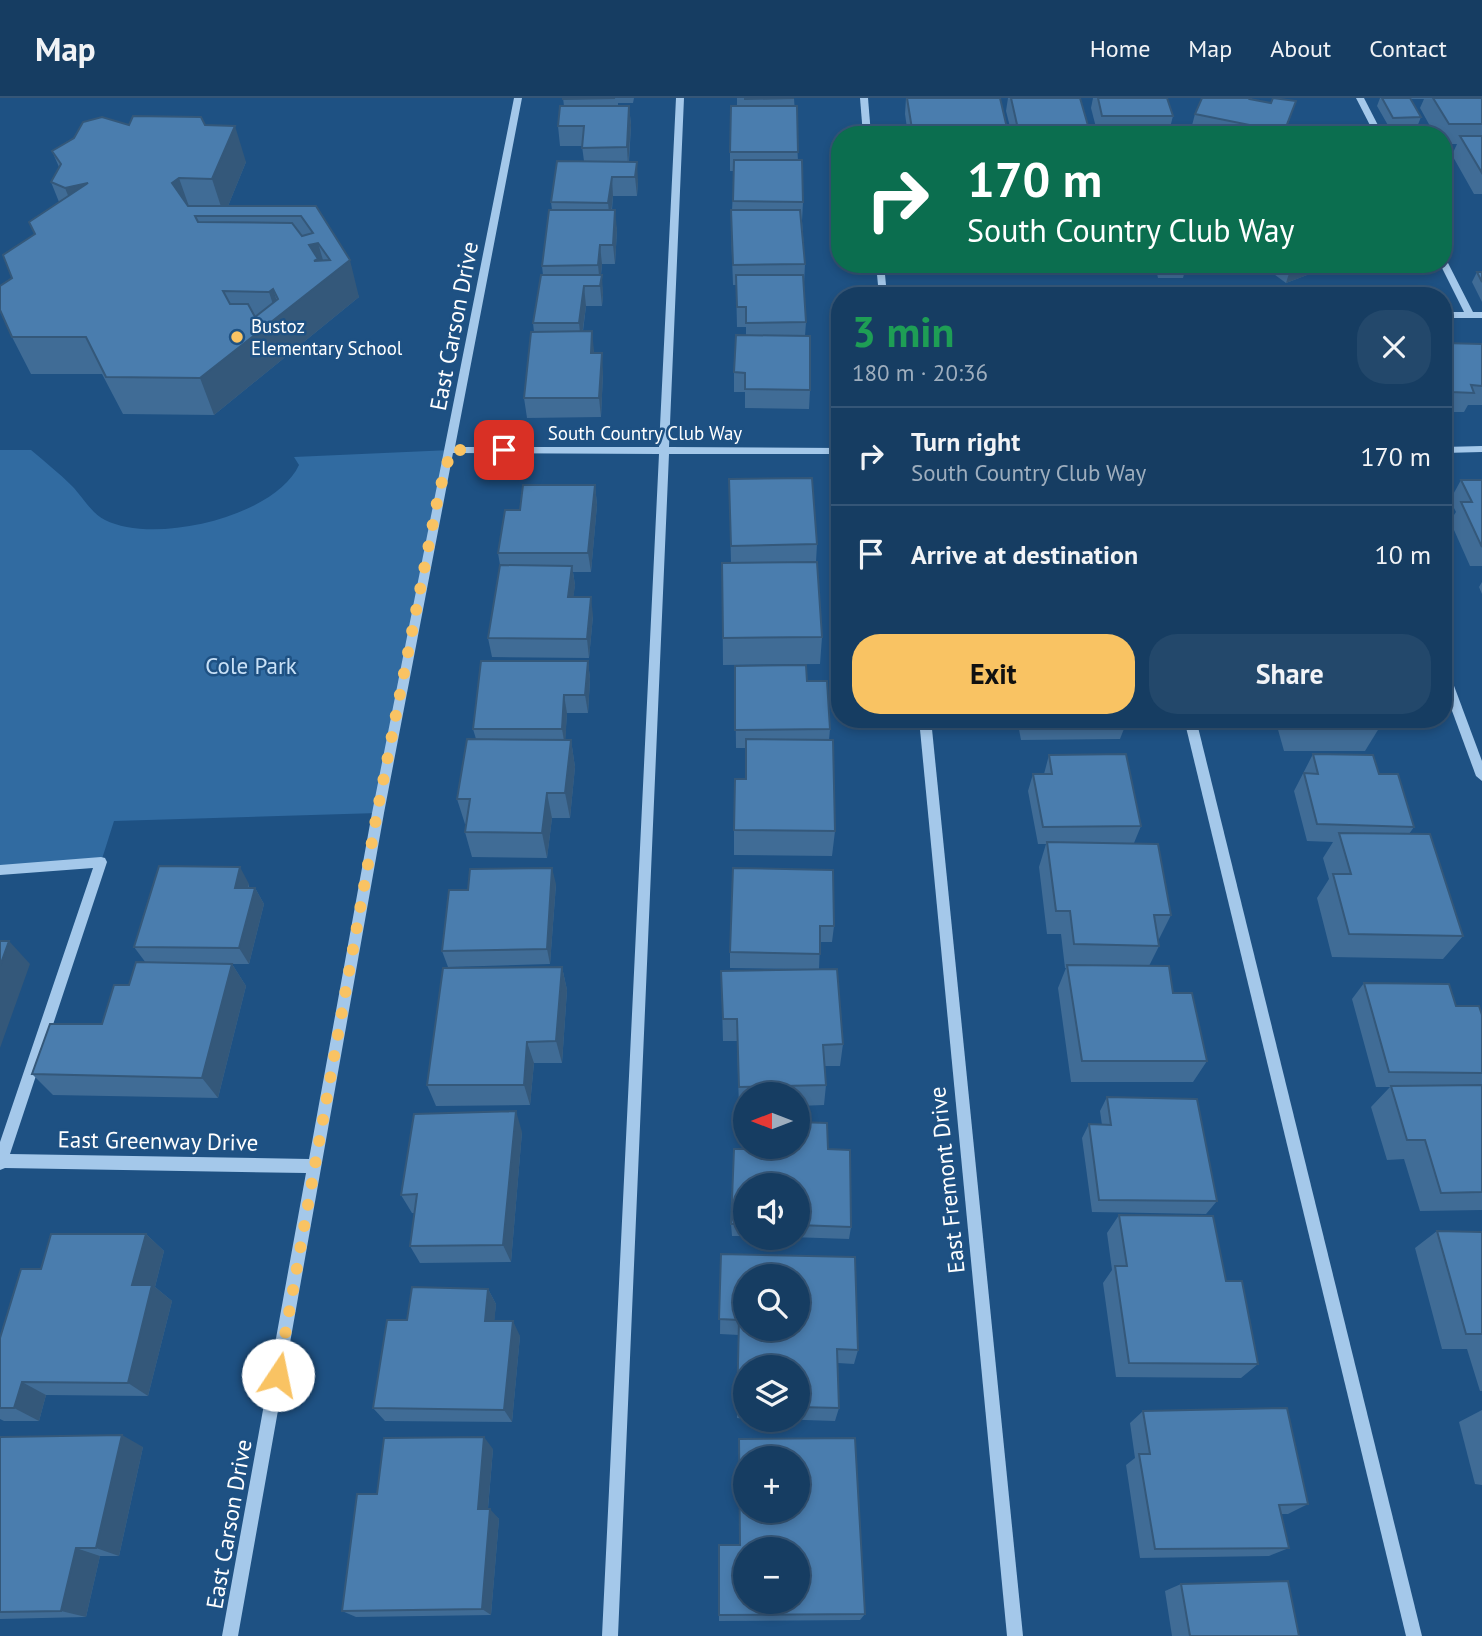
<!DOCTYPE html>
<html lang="en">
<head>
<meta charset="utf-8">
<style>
	:root { --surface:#163d62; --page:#23486b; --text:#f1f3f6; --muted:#9eaebe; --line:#355677; --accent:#f9c363 }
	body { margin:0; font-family:"PT Sans",sans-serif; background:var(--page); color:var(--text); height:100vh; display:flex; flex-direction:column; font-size:26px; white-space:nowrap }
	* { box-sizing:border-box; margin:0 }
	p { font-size:23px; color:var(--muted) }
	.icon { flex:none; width:38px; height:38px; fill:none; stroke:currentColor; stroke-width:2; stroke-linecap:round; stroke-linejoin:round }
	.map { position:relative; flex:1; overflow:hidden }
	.sheet { position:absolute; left:831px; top:189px; width:621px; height:441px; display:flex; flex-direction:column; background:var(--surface); border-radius:28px; box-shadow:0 4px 10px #0003,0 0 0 2px var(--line) }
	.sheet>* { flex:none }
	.banner { position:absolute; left:831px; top:28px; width:621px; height:147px; border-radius:28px; box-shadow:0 4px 10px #0003,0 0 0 2px var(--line); background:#0b6e4f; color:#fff; overflow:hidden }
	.needle { width:46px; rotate:270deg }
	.fabs { position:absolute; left:733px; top:984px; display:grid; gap:14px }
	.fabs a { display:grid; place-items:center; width:77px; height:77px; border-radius:50%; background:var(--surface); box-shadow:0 4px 10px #0003,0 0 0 2px var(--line); font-size:35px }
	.pin { position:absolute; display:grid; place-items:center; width:60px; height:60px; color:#fff; margin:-30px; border-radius:14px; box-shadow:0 4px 10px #0006 }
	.me { position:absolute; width:77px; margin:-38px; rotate:11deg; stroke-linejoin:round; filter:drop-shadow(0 0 5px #0008) }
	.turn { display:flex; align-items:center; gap:24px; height:147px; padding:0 21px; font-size:32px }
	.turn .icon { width:91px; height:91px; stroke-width:2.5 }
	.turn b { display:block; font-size:49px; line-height:60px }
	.round { display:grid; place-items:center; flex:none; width:74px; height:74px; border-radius:28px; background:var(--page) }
	.overview { display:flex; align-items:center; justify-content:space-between; height:119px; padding:0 21px }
	h1 { font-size:42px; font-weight:700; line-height:52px; color:#1e9e55 }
	.action { display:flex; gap:14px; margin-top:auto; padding:14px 21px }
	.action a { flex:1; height:80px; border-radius:28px; background:var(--accent); color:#111; font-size:28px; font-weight:700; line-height:80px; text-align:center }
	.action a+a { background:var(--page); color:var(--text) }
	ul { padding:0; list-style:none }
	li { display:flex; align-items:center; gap:21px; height:98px; padding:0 21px; border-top:2px solid var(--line) }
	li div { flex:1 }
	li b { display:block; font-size:26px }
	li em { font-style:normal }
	header { display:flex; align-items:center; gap:42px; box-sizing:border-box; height:98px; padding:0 35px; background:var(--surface); border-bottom:2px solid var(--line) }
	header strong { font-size:33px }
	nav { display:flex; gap:38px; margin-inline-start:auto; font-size:24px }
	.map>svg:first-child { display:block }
	.green { fill:#316ba1 }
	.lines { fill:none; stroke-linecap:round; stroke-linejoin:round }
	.minor { fill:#a4c8ea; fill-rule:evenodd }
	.wall { fill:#406c96 }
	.shaded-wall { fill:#34587a }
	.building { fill:#4a7dae; stroke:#34587a; stroke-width:2; fill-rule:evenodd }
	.route { stroke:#f9c363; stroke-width:12; stroke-dasharray:0 21.6 }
	.poi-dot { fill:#f9c363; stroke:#1e5183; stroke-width:2.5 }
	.labels { text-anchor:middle; stroke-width:5; stroke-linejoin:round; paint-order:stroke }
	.far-poi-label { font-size:19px; fill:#fff; stroke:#1e5183; text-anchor:start }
	.far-street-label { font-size:19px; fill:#fff; stroke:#1e5183 }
	.street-label { font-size:23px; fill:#fff; stroke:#1e5183 }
	.park-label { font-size:23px; fill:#c9e1f7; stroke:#1e5183 }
</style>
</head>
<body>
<header>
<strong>Map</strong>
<nav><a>Home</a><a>Map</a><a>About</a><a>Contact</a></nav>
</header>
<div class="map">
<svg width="1482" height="1538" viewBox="0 0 1482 1538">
	<rect width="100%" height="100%" fill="#1e5183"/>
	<!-- green -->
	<path class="green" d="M0,352H31C45,364 59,375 72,388C82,398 92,416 105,422C154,447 275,419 299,367L294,359L451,352L378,715L114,723L101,764L0,772Z"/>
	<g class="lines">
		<!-- minor -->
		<g class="minor">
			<path d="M514,0H522L455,349H659L676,0H684L669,349L840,350V356H669L618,1538H602L659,356L453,355L384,715L238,1538H222L306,1075L5,1070L0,1072V1044L93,770L0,777V767L101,759L105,760L107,764L10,1056L309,1061L372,715Z"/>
			<path d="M860,0H868L871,37H863Z"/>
			<path d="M1356,0H1364L1383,37H1375Z"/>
			<path d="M1444,162L1448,165L1473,214H1482V220H1444V214H1464L1440,166H1444Z"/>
			<path d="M876,166H884L887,198H879Z"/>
			<path d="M1482,348V354L1444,355V349Z"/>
			<path d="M1444,573L1450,577L1482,663V683L1476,678L1444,591Z"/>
			<path d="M919,621H931L1023,1538H1007Z"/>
			<path d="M1184,621H1196L1422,1538H1406Z"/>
		</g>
	</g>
	<!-- wall -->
	<g class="wall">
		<path d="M563,0H634L633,5H618V8H629L631,27L629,64L638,83L637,98H613L612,112L617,132L615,166H602L601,177L603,197L602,208H586L583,233L594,253V255L603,275L601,319L527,320L524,300L534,234L533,225L543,177L542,168L552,112L551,104L584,63L582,48H560L558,28L564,8Z"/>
		<path d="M737,0H794L798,62L803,104L802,123L805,166L804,186L806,224L805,238L810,292L809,311L745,310V294H734V274L746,237V229H737L736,187H733L731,132L734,73H730V54L737,8Z"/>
		<path d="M906,0H1000L1007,30L1006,37H908L905,16Z"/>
		<path d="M1008,0H1080L1089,31L1088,37H1012L1006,13Z"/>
		<path d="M1093,0H1167L1173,18L1168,37H1098L1091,10Z"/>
		<path d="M1202,0H1251V1L1271,5L1296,3L1284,37H1198L1190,35L1195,16Z"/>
		<path d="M1380,0H1482V96H1474L1452,57L1457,46H1444V37H1435L1420,10L1424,1H1410L1421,19L1417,29H1389L1377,8Z"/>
		<path d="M205,27L246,64L228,108H316L359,199L214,317L123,316L102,276H31L12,239V180L35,136L59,104L51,84L59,69L52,53Z"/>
		<path d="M928,166H974L973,168H929Z"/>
		<path d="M1135,166H1214L1213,170L1186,169L1183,180H1158L1156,171H1137Z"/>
		<path d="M1260,166H1329L1328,169L1286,185Z"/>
		<path d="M1477,174H1482V204L1472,184Z"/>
		<path d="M1444,245L1482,246V307H1468L1464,314H1444Z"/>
		<path d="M729,381L817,446L816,464L822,539L820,566L723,567L722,465H731Z"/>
		<path d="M1461,382H1482V468H1470L1450,423L1456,414L1450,402Z"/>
		<path d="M595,387L597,407L591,474H573L575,487L573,499L593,518L589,560L492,559L488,540L500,467L498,455L520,412Z"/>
		<path d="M1482,484V496L1479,489Z"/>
		<path d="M588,563L590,581L588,615H567L565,642H571L575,669L570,720H552L547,760L472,759L465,734L466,726H465L457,701L476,641L473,631Z"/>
		<path d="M735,568L807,583L830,631L829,642L835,733L832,758L734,757V732L746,681V650H736Z"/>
		<path d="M1017,621H1127V623L1120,641L1021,642Z"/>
		<path d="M1275,621H1380L1381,627L1365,653H1284Z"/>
		<path d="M1313,656L1379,676L1414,729L1409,736L1463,838L1443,861L1332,859L1317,800L1329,781L1323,760L1333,744L1307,743L1294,693Z"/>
		<path d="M1049,657L1141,728L1134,745H1113L1171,817L1159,841H1158L1159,848L1149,868L1173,895L1207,963L1193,984H1071L1058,890L1066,870H1065L1061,836H1047L1039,769L1046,746H1038L1028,693L1033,676H1044Z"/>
		<path d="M833,772L834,828L832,844H820L819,871L843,946L840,968H825L826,987L824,1007L798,1008V996H746V1010H739L737,943H723L721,873L809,871L730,870V854Z"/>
		<path d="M249,786V790H255L264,806L249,866H232L246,888L218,1000L53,997L32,976L102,926L146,865L134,849Z"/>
		<path d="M556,786L550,866L448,869L442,853L468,792Z"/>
		<path d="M562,869L567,892L562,965H534L530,1007L436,1008L427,987Z"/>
		<path d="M1364,885L1456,908L1482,917V1112L1420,1113L1404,1061L1387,1062L1371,1009L1390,989H1376L1352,901Z"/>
		<path d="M1107,999L1217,1103L1206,1116L1092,1114L1082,1040L1089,1026L1102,1027L1100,1013Z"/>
		<path d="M522,1034L511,1164L420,1165L410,1148L414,1115H412L401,1097Z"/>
		<path d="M756,1051H828L851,1129L849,1141L791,1139H798V1087H746V1138H732L731,1126Z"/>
		<path d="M1119,1117L1226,1183L1258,1266L1241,1280L1116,1279L1103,1185L1112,1172L1107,1135Z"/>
		<path d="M1437,1133L1482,1134V1293H1480L1467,1251H1442L1415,1150Z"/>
		<path d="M146,1136L164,1153L155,1189L172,1203L148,1298L46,1297L39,1323H4L0,1321V1240L41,1171Z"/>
		<path d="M721,1156L858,1252L854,1266L838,1265L839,1310L835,1323L774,1321H798V1269H746V1321L737,1320L739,1237L720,1236Z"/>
		<path d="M488,1191L496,1206L494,1223L520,1238L512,1324L385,1323L373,1310L407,1222Z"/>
		<path d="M1482,1312V1387L1475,1386L1459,1324Z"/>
		<path d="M1143,1313L1308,1406L1288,1416H1281L1289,1450L1269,1458L1140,1460L1126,1367L1135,1360L1130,1325Z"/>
		<path d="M0,1339L143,1349L119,1458H100L86,1519L0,1521Z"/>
		<path d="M493,1351L488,1411L499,1421L491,1517L356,1519L342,1513L377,1396Z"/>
		<path d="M740,1447L865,1516L860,1522L719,1523V1517Z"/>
		<path d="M1181,1486L1299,1538H1172L1165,1493Z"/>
	</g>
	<!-- shaded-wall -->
	<g class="shaded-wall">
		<path d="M629,8L631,27L628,69L627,49Z"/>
		<path d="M235,28L246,64L224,118L212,81Z"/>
		<path d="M637,64L638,83L637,98L635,79Z"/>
		<path d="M612,79L613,98L610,124L608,105Z"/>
		<path d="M179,80L192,117L172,85Z"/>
		<path d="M88,85L80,127L65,90Z"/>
		<path d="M615,112L617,132L615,166L613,147Z"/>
		<path d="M318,145L328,179L350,162L359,199L214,317L200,280L277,219L269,194L273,191L281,216L309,147Z"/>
		<path d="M600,147L602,166L600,185L602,177L603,197L602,208L598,167Z"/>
		<path d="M1292,166H1329L1328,169L1286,185Z"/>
		<path d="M584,188L586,208L581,245L579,225Z"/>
		<path d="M592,233L594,253L593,275L591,255Z"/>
		<path d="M602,255L603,275L601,319L599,300Z"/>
		<path d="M595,387L597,407L591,474L588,455Z"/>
		<path d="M572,468L575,487L571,518L568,499Z"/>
		<path d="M591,499L593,518L589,560L587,541Z"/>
		<path d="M588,563L590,581L588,615L585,597Z"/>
		<path d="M564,597L567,615L565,649L562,631Z"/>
		<path d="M571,642L575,669L570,720L565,695Z"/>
		<path d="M547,695L552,720L547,760L542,735Z"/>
		<path d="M240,769L249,786L244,806L235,790Z"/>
		<path d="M552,770L556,786L550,866L547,851Z"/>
		<path d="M255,790L264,806L249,866L239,850Z"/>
		<path d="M9,843L30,866L0,950V868Z"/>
		<path d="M232,866L246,888L218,1000L202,980Z"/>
		<path d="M562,869L567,892L562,965L556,943Z"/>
		<path d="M527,944L534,965L530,1007L524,987Z"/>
		<path d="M516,1013L522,1034L511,1164L503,1147Z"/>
		<path d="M146,1136L164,1153L155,1189L172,1203L148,1298L128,1285L132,1187Z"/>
		<path d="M488,1191L496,1206L493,1238L485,1223Z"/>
		<path d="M513,1223L520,1238L512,1324L504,1312Z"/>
		<path d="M22,1284L46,1297L39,1323L14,1310Z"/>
		<path d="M122,1337L143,1349L119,1458L96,1450Z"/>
		<path d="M484,1339L493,1351L487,1421L478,1411Z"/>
		<path d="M490,1411L499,1421L491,1517L482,1511Z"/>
		<path d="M76,1450L100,1458L86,1519L61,1513Z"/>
	</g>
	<!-- building -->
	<g class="building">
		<path d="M563,0H615L563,1Z"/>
		<path d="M745,0H794L745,1Z"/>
		<path d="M907,0H1000L1007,30L912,31Z"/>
		<path d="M1011,0H1080L1089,31H1018Z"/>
		<path d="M1098,0H1167L1173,18H1102Z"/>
		<path d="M1202,0H1251L1250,1L1271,5L1273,0L1296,3L1284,34L1195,16Z"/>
		<path d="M1382,0H1410L1421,19L1393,20Z"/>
		<path d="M1433,0H1482V26H1449Z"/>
		<path d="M560,8H629L627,49L582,50L584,28H558Z"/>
		<path d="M731,8H797L798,54H730Z"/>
		<path d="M133,18L201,19L205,27L235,28L212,81L179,80L172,85L188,108H316L350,162L200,280L106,279L86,239H12L0,212V188L12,180L3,157L35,136L29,124L88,85L65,90L51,84L61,66L52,53L74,40L83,24L102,19L129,27ZM195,118H301L313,135L302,138L292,125L198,124ZM318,145L330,162L314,163L318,161L309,147ZM273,191L278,201L255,219L248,206H230L223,193L269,194Z"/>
		<path d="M1460,38H1482V75Z"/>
		<path d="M734,62H802L803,104L733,103Z"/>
		<path d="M557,63L637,64L635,79H612L608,105L551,104Z"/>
		<path d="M549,112H615L613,147H600L598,167L542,168Z"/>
		<path d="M731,112H800L805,166L733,167Z"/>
		<path d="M1477,174H1482V184Z"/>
		<path d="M541,177H602L600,188H584L579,225H533Z"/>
		<path d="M736,177H803L806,224L746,225V209H737Z"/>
		<path d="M592,233L591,255H602L599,300H524L531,234Z"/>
		<path d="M736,237L810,238V292L745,291V275L734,274Z"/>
		<path d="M1444,245L1482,246V288L1471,287L1474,295L1451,294L1449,288H1444Z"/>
		<path d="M812,380L817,446L731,448L729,381Z"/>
		<path d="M1461,382H1482V449L1461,404H1472Z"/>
		<path d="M523,387H595L588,455H498L505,412H520Z"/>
		<path d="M817,464L822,539L723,540L722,465Z"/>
		<path d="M500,467L572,468L568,499H591L587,541L488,540Z"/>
		<path d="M481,563H588L585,597H564L562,631H473Z"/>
		<path d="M806,567L807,583H827L830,631L735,632V568Z"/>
		<path d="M1025,621H1127V623L1025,624Z"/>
		<path d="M1296,621H1380L1381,627L1298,626Z"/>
		<path d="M467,641L571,642L565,695H547L542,735L465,734L470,701H457Z"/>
		<path d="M746,641L833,642L835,733L734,732L735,681H746Z"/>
		<path d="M1126,656L1141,728L1043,729L1033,676H1052L1049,657Z"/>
		<path d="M1313,656L1373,657L1379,676H1398L1414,729L1317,726L1304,675L1318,676Z"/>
		<path d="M1339,735L1430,736L1463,838L1349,836L1333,776H1351Z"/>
		<path d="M1047,744L1158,746L1171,817H1154L1159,848L1074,846L1070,813H1056Z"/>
		<path d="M159,768L240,769L235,790H255L239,850L134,849Z"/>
		<path d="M552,770L547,851L442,853L449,792H468L470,771Z"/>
		<path d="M733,770L833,772L834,828H820V856L730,854Z"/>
		<path d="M0,843H9L0,868Z"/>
		<path d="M136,864L232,866L202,980L32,976L50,926H102L114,887H129Z"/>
		<path d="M1067,867L1169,868L1173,895H1192L1207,963H1082Z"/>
		<path d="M562,869L556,943L527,944L524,987H427L443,870Z"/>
		<path d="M837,871L843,946L823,947L826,987L739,989L737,921H723L721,873Z"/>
		<path d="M1364,885L1449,886L1456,908H1479L1482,917V975L1389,974Z"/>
		<path d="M1482,987V1094L1441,1095L1425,1042H1407L1391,988Z"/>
		<path d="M1107,999L1197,1001L1217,1103L1099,1102L1089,1026L1111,1027Z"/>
		<path d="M516,1013L503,1147L410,1148L417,1096L401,1097L414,1016Z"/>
		<path d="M798,1024L827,1025L828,1051L850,1052L851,1129L798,1127V1087H746V1126H731L734,1051H756V1048H798Z"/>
		<path d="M1119,1117L1213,1118L1226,1183H1242L1258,1266L1129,1265L1115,1168H1127Z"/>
		<path d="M1437,1133L1482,1134V1236H1466Z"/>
		<path d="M51,1136H146L132,1187H152L128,1285L22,1284L14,1310H0V1240L21,1171H41Z"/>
		<path d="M721,1156L855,1159L858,1252L837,1251L839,1310L798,1309V1269H746V1308H737L739,1222L719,1221ZM746,1178H798V1230H746Z"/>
		<path d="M412,1189L488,1191L485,1223H513L504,1312L373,1310L387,1222H407Z"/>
		<path d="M1287,1310L1308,1406L1279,1407L1289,1450L1155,1451L1139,1356H1150L1143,1313Z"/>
		<path d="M122,1337L96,1450H76L61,1513L0,1514V1339Z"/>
		<path d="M484,1339L478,1411H490L482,1511L342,1513L357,1396H377L384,1340Z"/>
		<path d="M855,1340L865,1516L719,1517V1447H740L739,1341ZM746,1360H798V1412H746ZM746,1451H798V1503H746Z"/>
		<path d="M1288,1483L1299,1538H1190L1181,1486Z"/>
	</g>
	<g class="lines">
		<!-- route -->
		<path class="route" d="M278,1277L377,715L439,394L451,352H504"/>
	</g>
	<!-- markers -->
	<circle class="poi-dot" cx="237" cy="239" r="7"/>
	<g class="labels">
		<!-- far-poi labels -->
		<g class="far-poi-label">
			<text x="251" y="235">Bustoz<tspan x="251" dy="22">Elementary School</tspan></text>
		</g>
		<!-- far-street labels -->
		<g class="far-street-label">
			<text x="645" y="342">South Country Club Way</text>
		</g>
		<!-- street labels -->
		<g class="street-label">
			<text transform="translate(454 228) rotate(-79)" y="8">East Carson Drive</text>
			<text transform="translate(158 1043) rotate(1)" y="8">East Greenway Drive</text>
			<text transform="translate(947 1082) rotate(-96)" y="8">East Fremont Drive</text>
			<text transform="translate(229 1426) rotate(-80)" y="8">East Carson Drive</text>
		</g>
		<!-- park labels -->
		<g class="park-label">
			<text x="251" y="576">Cole Park</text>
		</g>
	</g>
</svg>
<div class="fabs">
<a><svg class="needle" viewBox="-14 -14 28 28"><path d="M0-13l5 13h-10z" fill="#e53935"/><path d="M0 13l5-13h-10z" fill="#9eaebe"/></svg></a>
<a><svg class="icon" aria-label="sound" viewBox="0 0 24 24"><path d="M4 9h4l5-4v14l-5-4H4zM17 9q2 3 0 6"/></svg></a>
<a><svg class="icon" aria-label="search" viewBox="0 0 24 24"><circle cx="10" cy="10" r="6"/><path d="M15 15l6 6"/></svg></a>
<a><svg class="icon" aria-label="layers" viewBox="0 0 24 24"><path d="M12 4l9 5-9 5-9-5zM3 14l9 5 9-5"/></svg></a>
<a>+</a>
<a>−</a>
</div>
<div class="pin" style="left:504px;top:352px;background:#d93025"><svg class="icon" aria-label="arrive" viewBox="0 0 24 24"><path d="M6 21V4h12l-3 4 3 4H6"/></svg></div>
<svg class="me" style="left:278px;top:1277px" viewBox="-20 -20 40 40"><circle r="19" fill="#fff"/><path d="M0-13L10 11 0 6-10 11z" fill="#f9c363"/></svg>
<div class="banner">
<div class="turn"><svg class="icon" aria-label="right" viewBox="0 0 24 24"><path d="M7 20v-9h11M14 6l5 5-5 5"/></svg><div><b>170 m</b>South Country Club Way</div></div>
</div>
<section class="sheet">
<div class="overview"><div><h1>3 min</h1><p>180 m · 20:36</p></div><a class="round"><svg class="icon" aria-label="close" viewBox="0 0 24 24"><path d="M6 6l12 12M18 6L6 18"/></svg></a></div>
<ul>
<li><svg class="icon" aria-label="right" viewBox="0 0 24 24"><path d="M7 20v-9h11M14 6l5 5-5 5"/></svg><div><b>Turn right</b><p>South Country Club Way</p></div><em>170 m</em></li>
<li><svg class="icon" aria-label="arrive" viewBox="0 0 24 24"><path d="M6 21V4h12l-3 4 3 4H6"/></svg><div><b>Arrive at destination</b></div><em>10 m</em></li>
</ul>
<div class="action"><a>Exit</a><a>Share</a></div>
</section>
</div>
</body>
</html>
